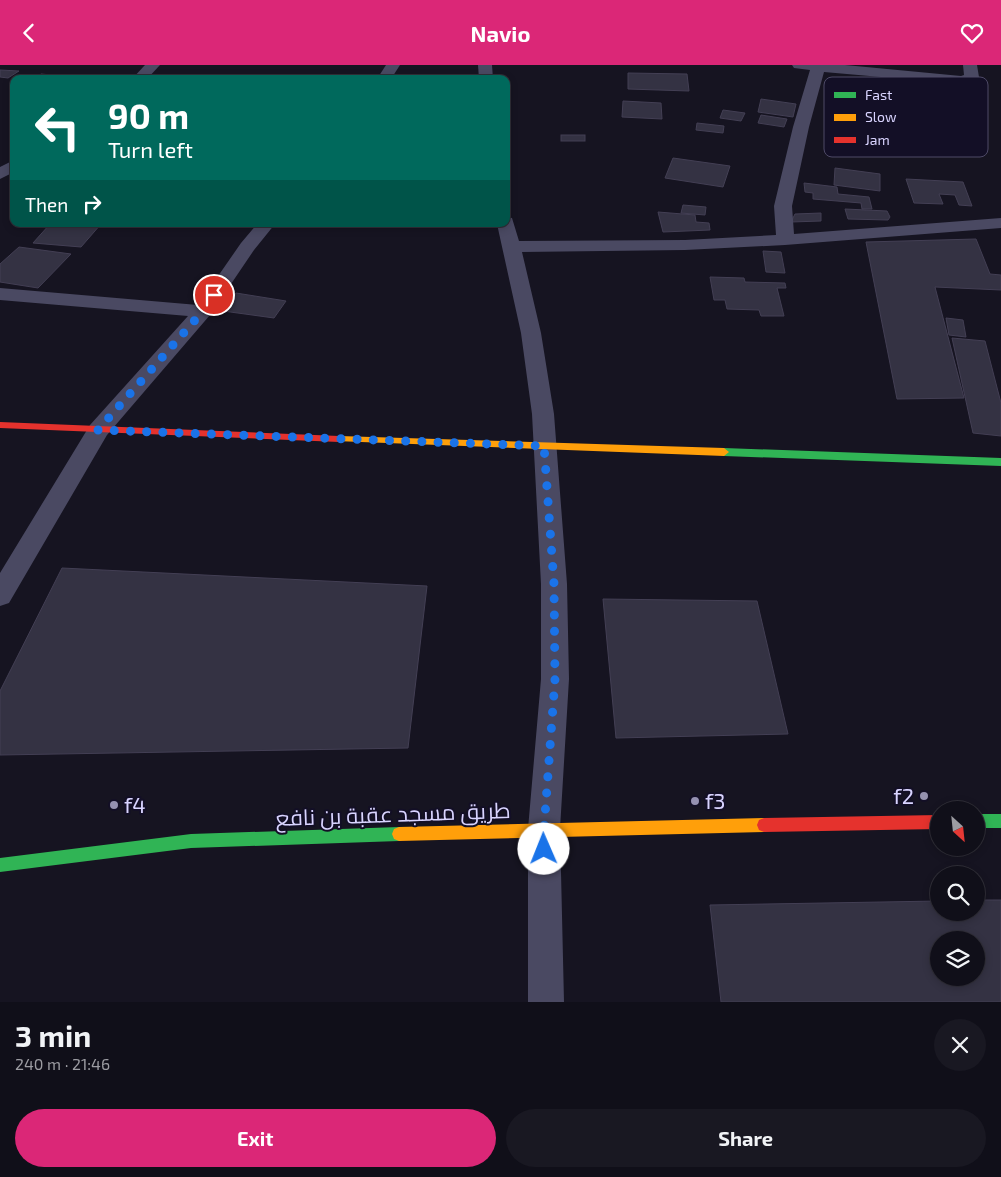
<!DOCTYPE html>
<html lang="en">
<head>
<meta charset="utf-8">
<style>
	:root { --surface:#100f19; --page:#191822; --text:#f1f3f6; --muted:#9c9ca2; --line:#302f38; --accent:#db2777 }
	body { margin:0; font-family:"Exo 2",Cairo,sans-serif; background:var(--page); color:var(--text); height:100vh; display:flex; flex-direction:column; font-size:19px; white-space:nowrap }
	* { box-sizing:border-box; margin:0 }
	p { font-size:16px; color:var(--muted) }
	.icon { flex:none; width:28px; height:28px; fill:none; stroke:currentColor; stroke-width:2; stroke-linecap:round; stroke-linejoin:round }
	.map { position:relative; height:937px; overflow:hidden }
	.side { display:flex; flex-direction:column; background:var(--surface); flex:1 }
	.side>* { flex:none }
	.top-card { position:absolute; left:10px; top:10px; width:500px; height:152px; border-radius:10px; box-shadow:0 2px 8px #0003,0 0 0 1px var(--line); background:#00695c; color:#fff; overflow:hidden }
	.needle { width:32px; rotate:153deg }
	.buttons { position:absolute; left:930px; top:736px; display:grid; gap:10px }
	.buttons a { display:grid; place-items:center; width:55px; height:55px; border-radius:50%; background:var(--surface); box-shadow:0 2px 8px #0003,0 0 0 1px var(--line); font-size:25px }
	.pin { position:absolute; display:grid; place-items:center; width:42px; height:42px; color:#fff; margin:-21px; border:2px solid #fff; border-radius:50%; box-shadow:0 1px 5px #0007 }
	.me { position:absolute; width:55px; margin:-28px; rotate:359deg; stroke-linejoin:round; filter:drop-shadow(0 0 4px #0008) }
	.turn { display:flex; align-items:center; gap:18px; height:105px; padding:0 15px; font-size:22px }
	.turn .icon { width:65px; height:65px; stroke-width:2.5 }
	.turn b { display:block; font-size:35px; line-height:42px }
	.then { display:flex; align-items:center; height:48px; padding:0 15px; background:#0003; gap:10px; font-size:19px }
	.round { display:grid; place-items:center; flex:none; width:52px; height:52px; border-radius:26px; background:var(--page) }
	.summary { display:flex; align-items:center; justify-content:space-between; height:85px; padding:0 15px }
	h1 { font-size:30px; font-weight:700; line-height:38px }
	.button { display:flex; gap:10px; margin-top:auto; padding:10px 15px }
	.button a { flex:1; height:58px; border-radius:30px; background:var(--accent); color:#fff; font-size:20px; font-weight:700; line-height:58px; text-align:center }
	.button a+a { background:var(--page); color:var(--text) }
	header { display:flex; justify-content:space-between; align-items:center; height:65px; padding:0 15px; background:var(--accent); color:#fff; font-size:22px; font-weight:700 }
	.map>svg:first-child { display:block }
	.building { fill:#343243; stroke:#433f54; fill-rule:evenodd }
	.lines { fill:none; stroke-linecap:round; stroke-linejoin:round }
	.street { fill:#4a4962; fill-rule:evenodd }
	.fast { fill:#30b455; fill-rule:evenodd }
	.slow { fill:#ff9f0a; fill-rule:evenodd }
	.jam { fill:#e5322d; fill-rule:evenodd }
	.route { stroke:#1a73e8; stroke-width:9; stroke-dasharray:0 16.2 }
	.poi-dot { fill:#9591b1; stroke:#130f26; stroke-width:2 }
	.labels { text-anchor:middle; stroke-width:4; stroke-linejoin:round; paint-order:stroke }
	.near-poi-label { font-size:22px; fill:#d9d4ff; stroke:#130f26; text-anchor:start }
	.near-street-label { font-size:22px; fill:#d9d4ff; stroke:#130f26 }
	.key { fill:#130f26; stroke:#4e4a67; stroke-width:1 }
	.key-label { font-size:14px; fill:#d9d4ff }
</style>
</head>
<body>
<header><svg class="icon" aria-label="back" viewBox="0 0 24 24"><path d="M15 5l-7 7 7 7"/></svg>Navio<svg class="icon" aria-label="heart" viewBox="0 0 24 24"><path d="M12 20l-8-8c-3-5 5-10 8-4 3-6 11-1 8 4z"/></svg></header>
<div class="map">
<svg width="1001" height="937" viewBox="0 0 1001 937">
	<rect width="100%" height="100%" fill="#161421"/>
	<!-- building -->
	<g class="building">
		<path d="M0,5L19,6L8,13L0,12Z"/>
		<path d="M628,8L687,9L689,26L628,24Z"/>
		<path d="M41,9L92,14H35Z"/>
		<path d="M761,34L796,39L793,52L758,47Z"/>
		<path d="M623,36L661,38L662,54L622,52Z"/>
		<path d="M723,45L745,48L741,56L720,53Z"/>
		<path d="M761,50L787,54L784,62L758,58Z"/>
		<path d="M697,58L724,61L723,68L696,65Z"/>
		<rect x="561" y="70" width="24" height="6"/>
		<path d="M673,93L730,101L723,122L665,113Z"/>
		<path d="M835,103L880,109V126L834,120Z"/>
		<path d="M906,114L963,117L972,141L959,140L955,130L939,129L943,139L914,138Z"/>
		<path d="M804,118L837,122L838,129L869,132L872,144H862L861,138L813,134V128L805,127Z"/>
		<path d="M683,140L706,142L705,150L681,148Z"/>
		<path d="M845,144L887,146L890,152L888,155L848,154Z"/>
		<path d="M658,147L695,150L696,157L709,158L710,165L663,167Z"/>
		<path d="M821,148V156L791,157L795,149Z"/>
		<path d="M50,159H101L81,182L33,178Z"/>
		<path d="M976,174L990,209L1001,210V225L935,222L964,333L897,334L866,177Z"/>
		<path d="M19,182L71,189L38,223L0,217V199Z"/>
		<path d="M763,186L781,187L785,208L766,207Z"/>
		<path d="M710,212L744,213L745,217L785,218L786,223H777L784,251H761L759,245L727,244L725,235H714Z"/>
		<path d="M236,228L286,236L274,253L223,246Z"/>
		<path d="M946,253L963,255L966,272L949,270Z"/>
		<path d="M952,273L985,276L1001,338V371L973,368Z"/>
		<path d="M62,503L427,521L408,683L0,690V626Z"/>
		<path d="M603,534L757,536L788,669L616,673Z"/>
		<path d="M976,835H1001V937H721L710,840L939,836V848H976ZM939,875H976V912H939Z"/>
	</g>
	<g class="lines">
		<!-- street -->
		<g class="street">
			<path d="M145,0H160L147,14H132Z"/>
			<path d="M386,0H400L391,14H377Z"/>
			<path d="M478,0H492L493,14H479Z"/>
			<path d="M792,0H845L961,11L964,10L963,0H977L979,12L977,15L961,19L824,7L809,62L792,141L794,169L1001,153V163L785,180L685,185L522,187L541,268L554,349L567,519L569,614L560,764L564,937H528V764L541,614V519L532,349L521,268L497,159H506V152L512,153L519,176L685,175L776,170L774,141L793,62L810,5L794,3Z"/>
			<path d="M14,95V107L0,114V102Z"/>
			<path d="M257,159H275L254,185L210,250L107,370L9,538L0,541V508L90,360L188,251L0,235V223L198,240L241,178Z"/>
		</g>
		<!-- fast -->
		<g class="fast">
			<path d="M724,383L1001,393V401L724,391L719,387Z"/>
			<rect x="976" y="749" width="25" height="14"/>
			<path d="M399,762L404,764L406,769L404,774L399,776L191,783L0,807V793L191,769Z"/>
		</g>
		<!-- slow -->
		<g class="slow">
			<path d="M339,371L724,383L729,387L724,391L335,376L334,374L335,372Z"/>
			<path d="M764,753L769,755L771,760L769,765L764,767L399,776L394,774L392,769L394,764L399,762Z"/>
		</g>
		<!-- jam -->
		<g class="jam">
			<path d="M0,357L339,371L344,374L339,377L0,363Z"/>
			<path d="M939,750V764L764,767L759,765L757,760L759,755L764,753Z"/>
		</g>
	</g>
	<g class="lines">
		<!-- route -->
		<path class="route" d="M214,230L203,246L98,365L544,381L554,519L555,614L544,764V784"/>
	</g>
	<!-- markers -->
	<g class="poi-dot">
		<circle cx="924" cy="731" r="5"/>
		<circle cx="695" cy="736" r="5"/>
		<circle cx="114" cy="740" r="5"/>
	</g>
	<g class="labels">
		<!-- near-poi labels -->
		<g class="near-poi-label">
			<text x="914" y="739" text-anchor="end">f2</text>
			<text x="705" y="744">f3</text>
			<text x="124" y="748">f4</text>
		</g>
		<!-- near-street labels -->
		<g class="near-street-label">
			<text transform="translate(393 749) rotate(-2)" y="8">طريق مسجد عقبة بن نافع</text>
		</g>
	</g>
	<!-- legend -->
	<rect x="824" y="12" width="164" height="80" rx="8" class="key"/>
	<rect x="834" y="27" width="22" height="6" fill="#30b455"/>
	<rect x="834" y="49" width="22" height="7" fill="#ff9f0a"/>
	<rect x="834" y="72" width="22" height="6" fill="#e5322d"/>
	<g class="key-label">
		<text x="865" y="35">Fast</text>
		<text x="865" y="57">Slow</text>
		<text x="865" y="80">Jam</text>
	</g>
</svg>
<div class="buttons">
<a><svg class="needle" viewBox="-14 -14 28 28"><path d="M0-13l5 13h-10z" fill="#e53935"/><path d="M0 13l5-13h-10z" fill="#9c9ca2"/></svg></a>
<a><svg class="icon" aria-label="search" viewBox="0 0 24 24"><circle cx="10" cy="10" r="6"/><path d="M15 15l6 6"/></svg></a>
<a><svg class="icon" aria-label="layers" viewBox="0 0 24 24"><path d="M12 4l9 5-9 5-9-5zM3 14l9 5 9-5"/></svg></a>
</div>
<div class="pin" style="left:214px;top:230px;background:#d93025"><svg class="icon" aria-label="arrive" viewBox="0 0 24 24"><path d="M6 21V4h12l-3 4 3 4H6"/></svg></div>
<svg class="me" style="left:544px;top:784px" viewBox="-20 -20 40 40"><circle r="19" fill="#fff"/><path d="M0-13L10 11 0 6-10 11z" fill="#1a73e8"/></svg>
<div class="top-card">
<div class="turn"><svg class="icon" aria-label="left" viewBox="0 0 24 24"><path d="M17 20v-9H6M10 6l-5 5 5 5"/></svg><div><b>90 m</b>Turn left</div></div>
<div class="then">Then<svg class="icon" aria-label="right" viewBox="0 0 24 24"><path d="M7 20v-9h11M14 6l5 5-5 5"/></svg></div>
</div>
</div>
<section class="side">
<div class="summary"><div><h1>3 min</h1><p>240 m · 21:46</p></div><a class="round"><svg class="icon" aria-label="close" viewBox="0 0 24 24"><path d="M6 6l12 12M18 6L6 18"/></svg></a></div>
<div class="button"><a>Exit</a><a>Share</a></div>
</section>
</body>
</html>
